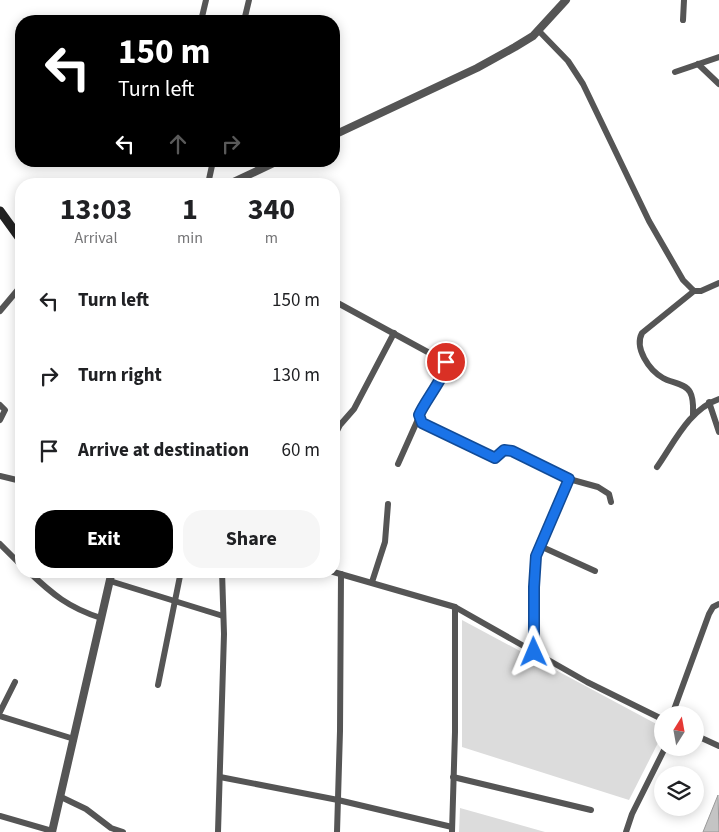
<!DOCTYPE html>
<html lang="en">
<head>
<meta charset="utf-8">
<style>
	:root { --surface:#fff; --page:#f6f6f6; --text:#202124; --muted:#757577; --accent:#000 }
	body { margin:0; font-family:"Source Sans 3",sans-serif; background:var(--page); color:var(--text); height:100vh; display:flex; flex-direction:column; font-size:19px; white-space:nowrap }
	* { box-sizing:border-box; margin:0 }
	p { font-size:16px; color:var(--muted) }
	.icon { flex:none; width:28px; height:28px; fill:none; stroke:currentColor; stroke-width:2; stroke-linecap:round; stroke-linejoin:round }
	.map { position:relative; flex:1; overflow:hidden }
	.drawer { position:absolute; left:15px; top:178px; width:325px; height:400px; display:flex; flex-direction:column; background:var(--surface); border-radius:20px; box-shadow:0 2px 12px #0003 }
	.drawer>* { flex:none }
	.banner { position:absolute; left:15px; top:15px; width:325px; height:152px; border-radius:20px; box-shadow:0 2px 12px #0003; background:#000; color:#fff; overflow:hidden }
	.needle { width:32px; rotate:11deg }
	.tools { position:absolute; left:654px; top:706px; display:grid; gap:10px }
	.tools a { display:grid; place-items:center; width:50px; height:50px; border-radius:50%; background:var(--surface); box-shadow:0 2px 12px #0003; font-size:25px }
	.pin { position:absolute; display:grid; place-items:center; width:42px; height:42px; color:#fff; margin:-21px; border:2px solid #fff; border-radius:50%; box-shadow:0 1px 5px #0007 }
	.me { position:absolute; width:55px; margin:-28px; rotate:359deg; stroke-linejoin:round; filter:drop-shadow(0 0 4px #0008) }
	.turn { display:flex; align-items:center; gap:18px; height:105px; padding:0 20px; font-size:22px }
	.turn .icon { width:65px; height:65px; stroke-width:2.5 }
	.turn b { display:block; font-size:35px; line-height:42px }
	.lanes { display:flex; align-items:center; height:48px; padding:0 20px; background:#0003; justify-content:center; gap:25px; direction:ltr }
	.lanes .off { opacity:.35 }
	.eta { display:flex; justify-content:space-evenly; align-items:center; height:85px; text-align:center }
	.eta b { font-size:30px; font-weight:700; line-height:35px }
	.cta { display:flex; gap:10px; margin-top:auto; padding:10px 20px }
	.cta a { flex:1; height:58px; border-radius:20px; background:var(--accent); color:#fff; font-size:20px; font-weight:700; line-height:58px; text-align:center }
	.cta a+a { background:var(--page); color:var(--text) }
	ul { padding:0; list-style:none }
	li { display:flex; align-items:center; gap:15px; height:75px; padding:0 20px }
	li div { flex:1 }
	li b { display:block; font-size:19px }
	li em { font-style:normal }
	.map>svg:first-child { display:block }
	.green { fill:#dcdcdc }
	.building { fill:#c4c4c4; stroke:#999 }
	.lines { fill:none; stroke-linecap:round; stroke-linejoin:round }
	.minor { stroke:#555; stroke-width:6 }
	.tertiary { stroke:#555; stroke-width:8 }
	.secondary { stroke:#222; stroke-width:9 }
	.route-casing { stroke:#114b97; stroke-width:12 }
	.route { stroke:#1a73e8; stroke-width:9 }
</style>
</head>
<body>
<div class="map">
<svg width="719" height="832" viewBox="0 0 719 832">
	<rect width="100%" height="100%" fill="#fff"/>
	<!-- green -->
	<g class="green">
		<path d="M462,620L662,727V735L629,800L462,747Z"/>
		<path d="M460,808L545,832H459Z"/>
	</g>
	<!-- building -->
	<path class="building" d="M718,795L719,832H703Z"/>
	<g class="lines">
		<!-- minor -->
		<g class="minor">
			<path d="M683,20L684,0"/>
			<path d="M201,21L206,0"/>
			<path d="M244,21L249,0"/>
			<path d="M538,30L568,61L583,84L649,221L683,280L694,291H701L719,283"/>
			<path d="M698,64L719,84"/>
			<path d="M675,72L719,57"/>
			<path d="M208,184L213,161"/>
			<path d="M334,301L446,362C449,373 424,402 419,415L422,423L495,458L504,450L512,451L569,479L598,487L609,494L611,502"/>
			<path d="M334,310L337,303"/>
			<path d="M0,311L21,286"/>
			<path d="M709,402L719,432"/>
			<path d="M0,405L5,410L0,420"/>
			<path d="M693,415C693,408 694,399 690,392C685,383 671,383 663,378C649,370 634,348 642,333L694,291"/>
			<path d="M334,437L340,425L354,409L394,333"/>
			<path d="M398,464L419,417"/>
			<path d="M657,467C674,443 689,409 719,399"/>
			<path d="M0,476L21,481"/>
			<path d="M0,544L21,565"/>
			<path d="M540,546L595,571"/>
			<path d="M28,571C52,594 69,608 101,618"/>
			<path d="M330,571L455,607L587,682L662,719"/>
			<path d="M110,581L223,616"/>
			<path d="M372,582L385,542L388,504"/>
			<path d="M534,652V587L536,556L569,479"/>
			<path d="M158,685L181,571"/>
			<path d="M0,712L15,682"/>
			<path d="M672,715L709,614L713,607L719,604"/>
			<path d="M0,716L74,739"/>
			<path d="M695,735L719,746"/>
			<path d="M220,777L338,800L452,827"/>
			<path d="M453,777L591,810"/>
			<path d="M61,797L86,809L111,828L123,832"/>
			<path d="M0,816L52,831"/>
			<path d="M218,832L224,634L222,571"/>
			<path d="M337,832L340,731L341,574"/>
			<path d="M452,832L455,732V607"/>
			<path d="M626,832L632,814L665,748"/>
		</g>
		<!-- tertiary -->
		<g class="tertiary">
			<path d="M334,135L477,68L515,47L533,36L566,0"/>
			<path d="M229,184L278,161"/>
			<path d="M52,832L112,571"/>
		</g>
		<!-- secondary -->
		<path class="secondary" d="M0,211L21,240"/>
	</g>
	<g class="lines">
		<defs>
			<path id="route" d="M446,362C448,373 424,402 419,415L422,423L495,458L504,450L512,451L569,479L536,556L534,587V652"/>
		</defs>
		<!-- route casing -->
		<use href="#route" class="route-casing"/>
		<!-- route -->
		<use href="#route" class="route"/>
	</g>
</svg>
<div class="tools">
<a><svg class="needle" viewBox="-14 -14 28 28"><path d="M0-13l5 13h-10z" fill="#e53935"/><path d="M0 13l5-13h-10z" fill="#757577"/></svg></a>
<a><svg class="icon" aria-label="layers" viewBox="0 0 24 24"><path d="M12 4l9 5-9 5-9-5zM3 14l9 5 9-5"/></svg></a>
</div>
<div class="pin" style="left:446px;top:362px;background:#d93025"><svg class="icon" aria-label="arrive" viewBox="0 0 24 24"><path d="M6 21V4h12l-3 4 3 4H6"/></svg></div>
<svg class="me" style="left:534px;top:652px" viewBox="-20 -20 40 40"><path d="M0-17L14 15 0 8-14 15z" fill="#1a73e8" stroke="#fff" stroke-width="4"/></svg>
<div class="banner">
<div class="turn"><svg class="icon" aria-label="left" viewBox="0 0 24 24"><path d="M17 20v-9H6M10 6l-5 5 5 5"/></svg><div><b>150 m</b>Turn left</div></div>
<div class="lanes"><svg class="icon" aria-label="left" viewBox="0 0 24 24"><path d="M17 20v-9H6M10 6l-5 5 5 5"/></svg><svg class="icon off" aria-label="ahead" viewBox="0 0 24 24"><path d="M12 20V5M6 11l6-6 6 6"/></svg><svg class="icon off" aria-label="right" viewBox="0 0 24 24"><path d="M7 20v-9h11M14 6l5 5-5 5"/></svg></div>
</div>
<section class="drawer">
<div class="eta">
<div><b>13:03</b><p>Arrival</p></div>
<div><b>1</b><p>min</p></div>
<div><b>340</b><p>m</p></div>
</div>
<ul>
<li><svg class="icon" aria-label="left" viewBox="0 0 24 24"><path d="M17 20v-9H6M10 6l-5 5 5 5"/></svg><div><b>Turn left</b></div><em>150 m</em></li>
<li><svg class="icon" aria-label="right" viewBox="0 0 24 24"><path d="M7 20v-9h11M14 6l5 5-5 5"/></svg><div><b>Turn right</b></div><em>130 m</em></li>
<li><svg class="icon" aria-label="arrive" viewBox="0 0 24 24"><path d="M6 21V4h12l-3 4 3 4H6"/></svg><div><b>Arrive at destination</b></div><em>60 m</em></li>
</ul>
<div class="cta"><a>Exit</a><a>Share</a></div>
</section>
</div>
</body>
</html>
